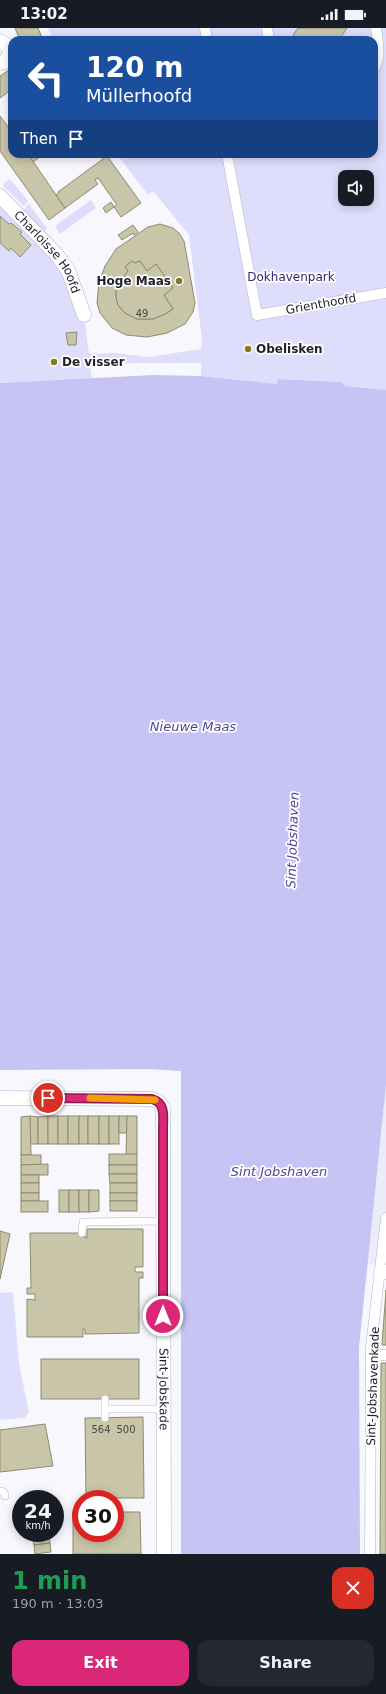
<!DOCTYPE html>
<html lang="en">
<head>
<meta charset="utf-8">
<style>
	:root { --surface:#171b24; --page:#242831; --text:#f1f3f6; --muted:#9ea1a6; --accent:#db2777 }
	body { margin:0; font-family:"DejaVu Sans",sans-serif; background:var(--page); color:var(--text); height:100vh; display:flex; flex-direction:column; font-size:15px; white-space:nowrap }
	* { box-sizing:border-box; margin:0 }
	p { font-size:13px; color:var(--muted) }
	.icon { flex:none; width:22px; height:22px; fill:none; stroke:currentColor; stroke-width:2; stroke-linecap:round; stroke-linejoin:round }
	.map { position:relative; height:1526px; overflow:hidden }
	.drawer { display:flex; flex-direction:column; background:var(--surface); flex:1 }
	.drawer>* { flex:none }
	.top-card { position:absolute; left:8px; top:8px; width:370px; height:122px; border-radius:12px; box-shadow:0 2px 10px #0003; background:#1a4fa0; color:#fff; overflow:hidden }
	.tools { position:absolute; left:338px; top:142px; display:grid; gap:8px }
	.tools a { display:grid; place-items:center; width:36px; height:36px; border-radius:8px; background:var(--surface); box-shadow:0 2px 10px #0003; font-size:20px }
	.speed { position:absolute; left:12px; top:1462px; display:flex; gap:8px; font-size:20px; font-weight:700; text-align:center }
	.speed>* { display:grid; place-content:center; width:52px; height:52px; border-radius:50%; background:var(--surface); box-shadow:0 2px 10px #0003; line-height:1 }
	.speed small { font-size:10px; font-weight:400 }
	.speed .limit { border:6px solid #d22; background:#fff; color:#111 }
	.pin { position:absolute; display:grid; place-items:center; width:34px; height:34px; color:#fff; margin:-17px; border:2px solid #fff; border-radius:50%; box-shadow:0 1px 4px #0007 }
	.me { position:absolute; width:44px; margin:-22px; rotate:0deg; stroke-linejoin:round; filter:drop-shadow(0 0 3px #0008) }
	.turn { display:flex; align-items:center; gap:14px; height:84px; padding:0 12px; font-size:18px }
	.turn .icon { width:52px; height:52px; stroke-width:2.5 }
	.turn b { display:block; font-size:28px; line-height:34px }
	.then { display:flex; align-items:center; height:38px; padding:0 12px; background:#0003; gap:8px; font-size:15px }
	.round { display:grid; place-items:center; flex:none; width:42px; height:42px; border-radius:12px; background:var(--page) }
	.head { display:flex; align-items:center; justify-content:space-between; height:68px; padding:0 12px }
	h1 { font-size:24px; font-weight:700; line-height:30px; color:#1e9e55 }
	.primary-button { display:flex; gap:8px; margin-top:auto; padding:8px 12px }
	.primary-button a { flex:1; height:46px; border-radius:12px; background:var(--accent); color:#fff; font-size:16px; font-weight:700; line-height:46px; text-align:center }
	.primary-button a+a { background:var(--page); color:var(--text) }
	.status { display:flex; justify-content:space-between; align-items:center; height:28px; padding:0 20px; background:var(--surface); direction:ltr }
	.status svg { height:11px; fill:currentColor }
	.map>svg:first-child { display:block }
	.built { fill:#ebebfa }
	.green { fill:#dedefc; fill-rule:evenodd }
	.water { fill:#c6c4f4 }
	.building { fill:#c8c5a8; stroke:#8d8b6f; fill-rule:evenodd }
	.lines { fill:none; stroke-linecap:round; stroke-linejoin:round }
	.service-casing { stroke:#b4b3cf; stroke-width:8 }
	.pedestrian-casing { stroke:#b4b3cf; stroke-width:11 }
	.minor-casing { stroke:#b4b3cf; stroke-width:15 }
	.service { stroke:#fff; stroke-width:7 }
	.pedestrian { stroke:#fff; stroke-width:10 }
	.minor { stroke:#fff; stroke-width:14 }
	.route-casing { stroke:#8e194d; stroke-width:10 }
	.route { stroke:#db2777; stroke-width:7 }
	.slow { stroke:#f59e0b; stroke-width:7 }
	.poi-dot { fill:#837b21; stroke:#fff; stroke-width:1.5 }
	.labels { text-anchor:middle; stroke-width:3.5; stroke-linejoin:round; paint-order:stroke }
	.number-label { font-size:10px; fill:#494849 }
	.street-label { font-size:12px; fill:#1f1f29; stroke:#fff }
	.park-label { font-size:12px; fill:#331e76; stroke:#fff }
	.poi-label { font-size:12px; font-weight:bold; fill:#1f1f29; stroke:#fff; text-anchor:start }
	.water-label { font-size:13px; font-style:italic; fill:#52449e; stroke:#fff }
</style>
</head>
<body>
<div class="status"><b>13:02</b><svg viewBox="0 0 49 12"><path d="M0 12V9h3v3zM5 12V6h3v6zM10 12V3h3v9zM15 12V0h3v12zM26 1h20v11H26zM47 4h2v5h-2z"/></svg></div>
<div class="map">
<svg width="386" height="1526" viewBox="0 0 386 1526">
	<rect width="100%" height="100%" fill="#f7f7fd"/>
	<!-- built -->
	<path class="built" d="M386,1057V1237L367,1236Z"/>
	<!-- green -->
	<g class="green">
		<path d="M48,0H386V362L345,358L341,354L278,351L277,356L201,348V335H135L90,338L92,351L0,355V168L57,227L84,287L89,326L115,325L148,329L201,321L202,311L189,207L153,163L148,167L117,126H374V12H53ZM345,149H367V171H345Z"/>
		<path d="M10,151L28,173L24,178L4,159L3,156Z"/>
		<path d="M91,172L96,180L60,206L55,198Z"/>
		<path d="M29,176L47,200L43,204L23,182Z"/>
		<path d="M8,1264L13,1265L19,1335L29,1385L24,1390L0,1392V1265Z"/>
	</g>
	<!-- water -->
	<path class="water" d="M153,347L201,348L277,356V351L341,354L345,358L386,362V1057L359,1319L360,1526H181V1043L149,1041L0,1042V355Z"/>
	<!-- building -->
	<g class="building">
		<path d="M15,0H38L43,12H20Z"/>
		<path d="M298,0H347L339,12H300L293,7Z"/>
		<path d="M12,40V61L0,70V48Z"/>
		<path d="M0,88L12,104V126H28L65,180L49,192L0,123Z"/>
		<path d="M28,126H43L33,134Z"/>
		<path d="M107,128L141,175L121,189L114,179L117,177L98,150L95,152L98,156L65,180L56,167L59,165L58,164Z"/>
		<path d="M111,174L114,179L106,185L103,180Z"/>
		<path d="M0,188L9,196L11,195L22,204L20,206L31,217L20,229L11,220L9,223L0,215Z"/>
		<path d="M160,196L173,200L179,205L184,213L195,275L193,284L185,296L167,305L147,309L126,307L112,300L100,285L97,275L99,254L105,238L116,221L148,199ZM132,233L135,235L140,233L147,243L156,236L173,260L164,267L173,281L165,286L153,291H137L125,285L118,277L116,269V263L119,256L128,243L125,239Z"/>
		<path d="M133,197L138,204L134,207L133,205L122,212L118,207Z"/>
		<path d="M132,233L135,235L140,233L147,243L156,236L173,260L164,267L173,281L165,286L153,291H137L125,285L118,277L116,269V263L119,256L128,243L125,239Z"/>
		<path d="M77,304L76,317H68L66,305Z"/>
		<path d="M30,1088L38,1089V1116H30Z"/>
		<path d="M30,1088L31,1127H21V1089Z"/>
		<path d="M48,1088V1116H38V1089Z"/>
		<rect x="48" y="1088" width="10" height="28"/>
		<rect x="58" y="1088" width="10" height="28"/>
		<rect x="68" y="1088" width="11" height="28"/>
		<rect x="79" y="1088" width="9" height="28"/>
		<rect x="88" y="1088" width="11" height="28"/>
		<rect x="99" y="1088" width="10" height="28"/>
		<rect x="109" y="1088" width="10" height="28"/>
		<rect x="119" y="1088" width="8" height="17"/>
		<path d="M127,1088H137V1126L126,1127Z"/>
		<rect x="109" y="1126" width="28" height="11"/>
		<rect x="21" y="1127" width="20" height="10"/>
		<path d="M48,1136V1147H21V1137Z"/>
		<rect x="109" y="1137" width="28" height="9"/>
		<path d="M109,1146H137V1155H110Z"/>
		<rect x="21" y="1147" width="18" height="8"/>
		<rect x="21" y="1155" width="18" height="10"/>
		<rect x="110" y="1155" width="27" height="10"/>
		<rect x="59" y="1162" width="10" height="22"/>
		<rect x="69" y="1162" width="10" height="22"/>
		<rect x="79" y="1162" width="10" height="22"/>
		<path d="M89,1162H99V1183L89,1184Z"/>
		<rect x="21" y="1165" width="18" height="8"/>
		<rect x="110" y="1165" width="27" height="8"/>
		<rect x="21" y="1173" width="27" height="11"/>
		<rect x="110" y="1173" width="27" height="10"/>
		<path d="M87,1201H143V1239H135V1244H143V1250H139V1305L85,1306V1301H83V1309H27V1271L35,1272V1266H27V1260H31L30,1205H85V1210H87Z"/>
		<path d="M0,1203L10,1206L0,1251Z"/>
		<path d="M386,1262V1317H382Z"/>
		<rect x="41" y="1331" width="98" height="40"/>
		<path d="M381,1335H386V1526H380Z"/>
		<path d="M143,1389L144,1470H86L85,1390Z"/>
		<path d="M45,1396L53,1438L0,1444V1402Z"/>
		<path d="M44,1463L45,1471H28V1465Z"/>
		<path d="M73,1484H81V1505H115V1484H140L141,1526H73Z"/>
		<path d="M49,1506L50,1515L34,1517L33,1508Z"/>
		<path d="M50,1515L51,1524L35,1526L34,1517Z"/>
	</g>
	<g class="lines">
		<defs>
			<g id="service">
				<path d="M82,1205L83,1194L164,1193"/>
				<path d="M105,1371V1390"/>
				<path d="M105,1381H164"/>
				<path d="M0,1463L4,1464L5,1468"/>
			</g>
			<g id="pedestrian">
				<path d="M205,0L207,12"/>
				<path d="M267,0L269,12"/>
				<path d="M374,41C381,27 378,15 376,0"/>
				<path d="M227,126L257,287L386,265"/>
				<path d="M371,1327H386"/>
				<path d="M370,1526L371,1319L386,1190"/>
			</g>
			<g id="minor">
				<path d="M0,13L8,18L10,26L5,34L0,35"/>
				<path id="s1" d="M0,168L57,227L68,242L84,287"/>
				<path id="s2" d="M0,1070L152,1071L159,1074L163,1080L164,1526"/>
				<path d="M381,1244H386"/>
			</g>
		</defs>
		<!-- service casing -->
		<use href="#service" class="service-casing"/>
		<!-- pedestrian casing -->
		<use href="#pedestrian" class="pedestrian-casing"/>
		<!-- minor casing -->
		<use href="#minor" class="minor-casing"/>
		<!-- service -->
		<use href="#service" class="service"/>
		<!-- pedestrian -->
		<use href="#pedestrian" class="pedestrian"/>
		<!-- minor -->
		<use href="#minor" class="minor"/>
	</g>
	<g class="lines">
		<defs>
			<path id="route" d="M48,1070L152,1071C166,1075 163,1089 163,1100V1288"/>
		</defs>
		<!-- route casing -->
		<use href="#route" class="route-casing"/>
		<!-- route -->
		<use href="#route" class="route"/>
		<!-- slow -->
		<path class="slow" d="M90,1070L155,1072"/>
	</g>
	<!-- markers -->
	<g class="poi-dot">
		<circle cx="179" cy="253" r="4"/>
		<circle cx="248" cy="321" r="4"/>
		<circle cx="54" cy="334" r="4"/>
	</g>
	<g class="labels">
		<!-- number labels -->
		<g class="number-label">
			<text x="142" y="289">49</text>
			<text x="101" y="1405">564</text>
			<text x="126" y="1405">500</text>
		</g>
		<!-- street labels -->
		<g class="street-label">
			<text dy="4" stroke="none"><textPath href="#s1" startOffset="74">Charloisse Hoofd</textPath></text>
			<text transform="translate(321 276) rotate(-10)" y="4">Grienthoofd</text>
			<text transform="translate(373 1358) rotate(-88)" y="4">Sint-Jobshavenkade</text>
			<text dy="4" stroke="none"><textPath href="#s2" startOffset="448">Sint-Jobskade</textPath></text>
		</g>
		<!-- park labels -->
		<g class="park-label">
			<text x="291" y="253">Dokhavenpark</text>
		</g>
		<!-- poi labels -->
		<g class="poi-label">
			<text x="171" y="257" text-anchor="end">Hoge Maas</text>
			<text x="256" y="325">Obelisken</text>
			<text x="62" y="338">De visser</text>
		</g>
		<!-- water labels -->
		<g class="water-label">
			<text x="193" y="703">Nieuwe Maas</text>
			<text transform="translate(292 812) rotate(-88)" y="5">Sint Jobshaven</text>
			<text x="279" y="1148">Sint Jobshaven</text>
		</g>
	</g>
</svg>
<div class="tools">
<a><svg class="icon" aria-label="sound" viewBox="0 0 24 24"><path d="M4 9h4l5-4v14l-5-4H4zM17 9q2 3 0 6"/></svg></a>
</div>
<div class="speed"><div>24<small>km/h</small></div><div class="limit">30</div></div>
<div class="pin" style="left:48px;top:1070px;background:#d93025"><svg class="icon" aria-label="arrive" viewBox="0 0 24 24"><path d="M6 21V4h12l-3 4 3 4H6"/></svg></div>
<svg class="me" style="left:163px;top:1288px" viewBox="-20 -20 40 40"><circle r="17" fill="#db2777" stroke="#fff" stroke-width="3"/><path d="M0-11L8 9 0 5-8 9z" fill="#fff"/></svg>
<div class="top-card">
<div class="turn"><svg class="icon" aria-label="left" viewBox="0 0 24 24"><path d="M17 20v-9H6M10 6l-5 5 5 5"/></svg><div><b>120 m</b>Müllerhoofd</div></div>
<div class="then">Then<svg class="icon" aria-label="arrive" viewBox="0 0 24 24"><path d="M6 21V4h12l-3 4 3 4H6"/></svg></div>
</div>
</div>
<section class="drawer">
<div class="head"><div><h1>1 min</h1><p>190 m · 13:03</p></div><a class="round" style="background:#d93025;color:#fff"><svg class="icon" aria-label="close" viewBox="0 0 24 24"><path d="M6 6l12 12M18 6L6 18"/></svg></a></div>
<div class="primary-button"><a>Exit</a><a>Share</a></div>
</section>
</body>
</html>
